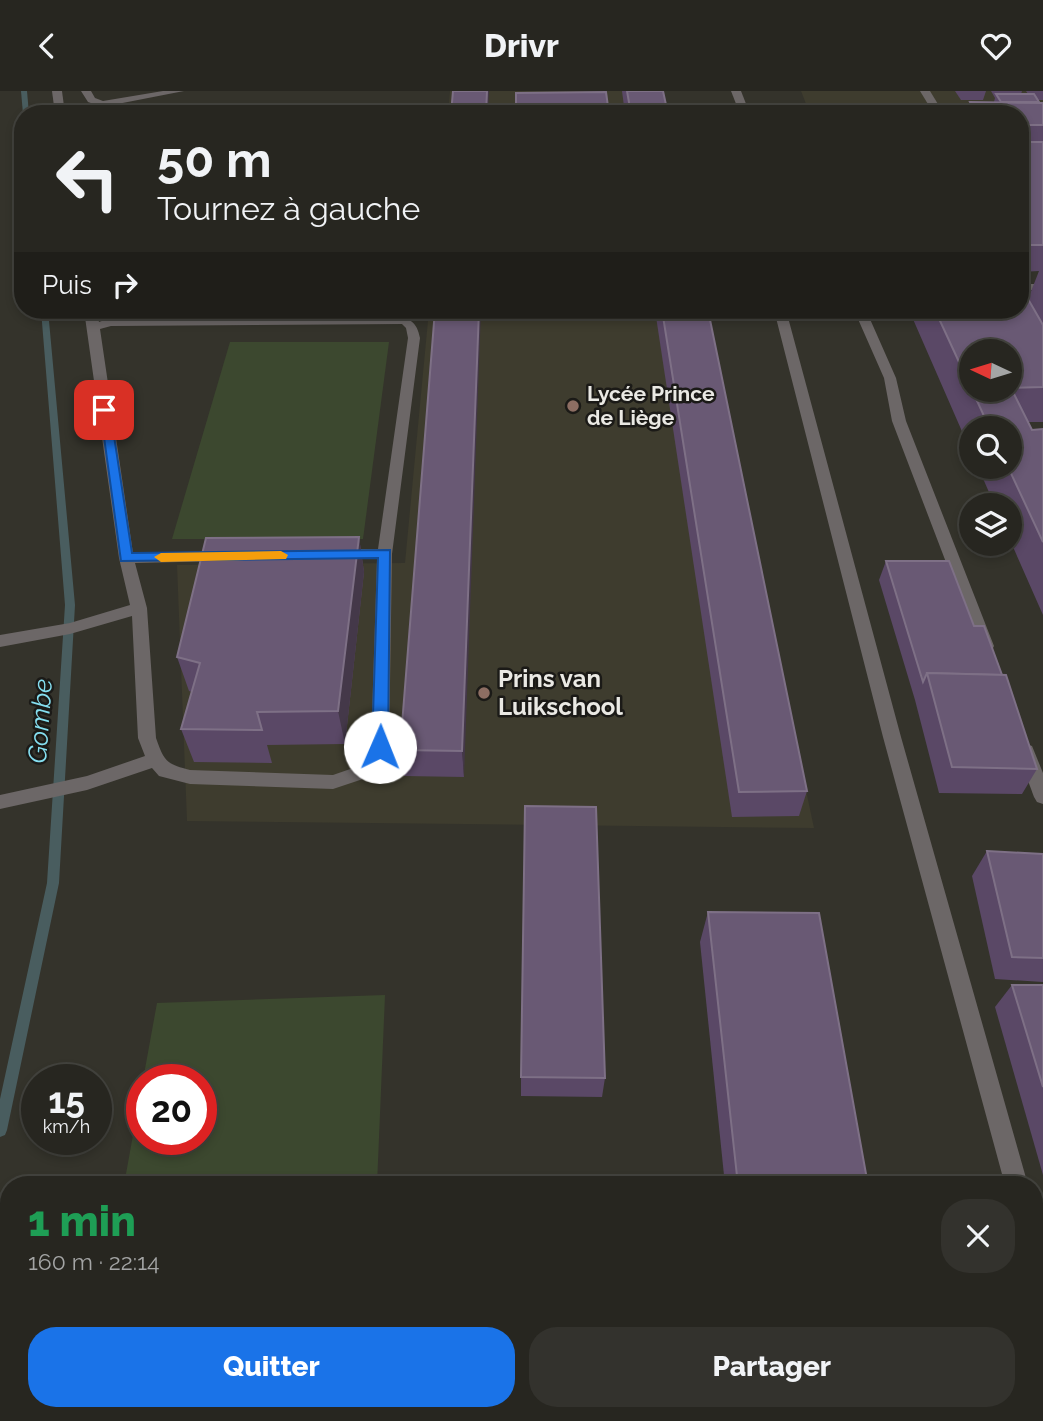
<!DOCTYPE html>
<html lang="fr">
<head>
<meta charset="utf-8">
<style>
	:root { --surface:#272620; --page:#33322d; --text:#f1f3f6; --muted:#a4a5a5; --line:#43433e; --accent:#1a73e8 }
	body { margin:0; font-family:Raleway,sans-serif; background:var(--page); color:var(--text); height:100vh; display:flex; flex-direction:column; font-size:26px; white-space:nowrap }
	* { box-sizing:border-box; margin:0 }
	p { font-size:23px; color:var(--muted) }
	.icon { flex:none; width:38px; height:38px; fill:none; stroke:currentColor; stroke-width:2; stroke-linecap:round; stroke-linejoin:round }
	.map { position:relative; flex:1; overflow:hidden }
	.drawer { position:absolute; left:0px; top:1085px; width:1043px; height:245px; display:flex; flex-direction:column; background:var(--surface); border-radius:28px 28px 0 0; box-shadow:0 4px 10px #0003,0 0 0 2px var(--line) }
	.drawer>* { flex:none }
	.banner { position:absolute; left:14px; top:14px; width:1015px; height:214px; border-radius:28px; box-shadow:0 4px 10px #0003,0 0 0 2px var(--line); background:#272620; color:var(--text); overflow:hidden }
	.needle { width:46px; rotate:274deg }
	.tools { position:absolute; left:959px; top:248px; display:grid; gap:14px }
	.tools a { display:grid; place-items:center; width:63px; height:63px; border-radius:50%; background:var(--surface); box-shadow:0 4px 10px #0003,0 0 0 2px var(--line); font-size:35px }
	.speed { position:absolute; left:21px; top:973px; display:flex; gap:14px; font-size:35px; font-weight:700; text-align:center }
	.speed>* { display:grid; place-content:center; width:91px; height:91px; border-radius:50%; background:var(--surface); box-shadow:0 4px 10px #0003,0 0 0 2px var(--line); line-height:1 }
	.speed small { font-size:18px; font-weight:400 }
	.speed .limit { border:10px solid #d22; background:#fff; color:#111 }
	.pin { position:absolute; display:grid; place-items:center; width:60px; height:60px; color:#fff; margin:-30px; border-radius:14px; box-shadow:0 4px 10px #0006 }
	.me { position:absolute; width:77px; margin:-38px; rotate:1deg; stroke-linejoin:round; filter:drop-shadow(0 0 5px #0008) }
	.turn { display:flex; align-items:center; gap:24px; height:147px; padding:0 28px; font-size:32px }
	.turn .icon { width:91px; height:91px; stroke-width:2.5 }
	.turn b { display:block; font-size:49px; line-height:60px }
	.then { display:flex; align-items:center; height:66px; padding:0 28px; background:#0003; gap:14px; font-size:26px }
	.round { display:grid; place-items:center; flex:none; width:74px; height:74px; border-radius:28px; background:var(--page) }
	.headline { display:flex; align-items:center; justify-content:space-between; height:119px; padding:0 28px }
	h1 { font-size:42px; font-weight:800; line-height:52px; color:#1e9e55 }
	.primary-button { display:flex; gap:14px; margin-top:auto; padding:14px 28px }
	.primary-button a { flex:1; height:80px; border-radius:28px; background:var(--accent); color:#fff; font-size:28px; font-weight:800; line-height:80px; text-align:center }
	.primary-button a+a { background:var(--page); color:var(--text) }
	header { display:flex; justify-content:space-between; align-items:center; height:91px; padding:0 28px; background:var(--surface); font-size:32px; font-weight:800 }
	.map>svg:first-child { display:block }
	.built { fill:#3e3c2e }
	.green { fill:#3c482f }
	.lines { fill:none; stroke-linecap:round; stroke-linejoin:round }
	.stream { fill:#495d5f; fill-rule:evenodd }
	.lane { fill:#6c6767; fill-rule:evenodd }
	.street { fill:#6c6767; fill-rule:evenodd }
	.wall { fill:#5a4866; fill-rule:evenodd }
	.shaded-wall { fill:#443849 }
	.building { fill:#695974; stroke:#7e7086; stroke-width:2 }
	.route { fill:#1a73e8; stroke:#114b97; stroke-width:2 }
	.slow { fill:#f59e0b }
	.education-dot { fill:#8d6e63; stroke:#1b1a17; stroke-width:2.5 }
	.labels { text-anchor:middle; stroke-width:5; stroke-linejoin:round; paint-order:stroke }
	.far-poi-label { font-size:21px; font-weight:bold; fill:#eae9e4; stroke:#1b1a17; text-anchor:start }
	.poi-label { font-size:24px; font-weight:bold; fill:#eae9e4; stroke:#1b1a17; text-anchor:start }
	.water-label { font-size:26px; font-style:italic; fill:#85dff0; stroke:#1b1a17 }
</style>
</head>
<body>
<header><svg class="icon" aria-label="back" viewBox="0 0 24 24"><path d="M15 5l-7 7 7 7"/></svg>Drivr<svg class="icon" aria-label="heart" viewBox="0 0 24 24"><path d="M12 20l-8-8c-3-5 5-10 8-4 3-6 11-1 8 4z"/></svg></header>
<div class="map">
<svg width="1043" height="1330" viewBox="0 0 1043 1330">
	<rect width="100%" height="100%" fill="#34332b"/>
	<!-- built -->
	<g class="built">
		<path d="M450,0H656L661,23H448Z"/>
		<path d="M801,0H1043V74L1020,23H810Z"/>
		<path d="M429,219H704L814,737L187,730L177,474L405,472Z"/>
	</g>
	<!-- green -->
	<g class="green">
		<path d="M230,251H389L363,448H172Z"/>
		<path d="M385,904L377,1094H124L142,994V1048H201V989H143L157,912Z"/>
	</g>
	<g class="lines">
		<!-- stream -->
		<g class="stream">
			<path d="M21,0H27L29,23H23Z"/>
			<path d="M41,219H48L75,514L59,792L7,1039L5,1044L0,1046V1008L47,792L65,514Z"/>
		</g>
		<!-- lane -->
		<g class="lane">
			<path d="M52,0H62L65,23H55Z"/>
			<path d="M81,0H91L95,7L103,10L163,0H184L102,16L88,11Z"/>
			<path d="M920,0H930L944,23H934Z"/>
			<rect x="1020" y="193" width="23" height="6"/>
			<path d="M84,219H96L99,231L110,227L394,225C410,227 417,231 420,247L392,463L389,656L369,686L333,698L190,693L159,685L152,677L87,699L0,718V704L87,685L145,665L138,647L132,525L70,543L0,556V544L70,532L130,514L119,467ZM402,233L406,237L408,247L378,458H339L332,463L339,468H377L371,656L356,676L333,684L190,679C166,673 164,670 156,647L147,517L135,472L224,470L231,465L224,460L133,462L100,238L111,235Z"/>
		</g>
		<!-- street -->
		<g class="street">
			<path d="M731,0H741L750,23H740Z"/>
			<path d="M774,219H786L901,646L1028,1094H1005L883,646Z"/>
			<path d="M854,219H866L896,287L906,330L994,555L992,559H980L978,555L892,330L884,287Z"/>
			<path d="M1026,653L1032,655L1043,682V713L1037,711L1034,706L1017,660L1020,655Z"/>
			<path d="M1034,1142L1043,1147V1197L1034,1193Z"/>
		</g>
	</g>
	<!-- wall -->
	<g class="wall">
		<path d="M622,0H663L668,23H625Z"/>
		<path d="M955,0H986L983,9H961Z"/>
		<path d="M991,0H1022L1021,3H1028L1026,0H1043V9H1037L1039,12H1043V331H1028L1032,339L1043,338V524L1010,449V415H995L978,376H1010V338H971V361L909,219H1020L1028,208L1039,180L1020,181V23H944L946,14H969L970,11H994L995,7ZM971,261L1010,299H971Z"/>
		<path d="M435,219L464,686L404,685L400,659Z"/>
		<path d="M655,219H708L807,700L799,725L732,726Z"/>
		<path d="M359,446L364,481L345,653L267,654L272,672L194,671L181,638L192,601L189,600L177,566Z"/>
		<path d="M886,470L974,535L1002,584L1037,678L1022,703L939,702L915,609L879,489Z"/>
		<path d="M987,760L1043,763V891L995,888L972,785Z"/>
		<path d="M708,821L868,1094H725L700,851Z"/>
		<path d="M1012,894H1043V1084L995,916Z"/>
		<path d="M521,986L605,987L602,1006L521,1005Z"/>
		<path d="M610,1321H863L865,1330H611Z"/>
	</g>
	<!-- shaded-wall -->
	<g class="shaded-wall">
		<path d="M487,0H489L488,23H486Z"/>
		<path d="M479,219H481L464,686L462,660Z"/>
		<path d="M359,446L364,481L345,653L338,620Z"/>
	</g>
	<!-- building -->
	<g class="building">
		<path d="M453,0H487L486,23H451Z"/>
		<path d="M627,0H663L668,23H631Z"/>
		<path d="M606,1L609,23H516V2Z"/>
		<path d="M996,3H1034L1039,11H1001Z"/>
		<path d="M970,11L1043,12V34H1020V23H976Z"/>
		<path d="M946,14H969L966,23H952Z"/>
		<path d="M1020,51H1043V154H1024L1020,148Z"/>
		<path d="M1020,194L1043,234V296L1011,297L1032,339L1043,338V451L1008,376H1010V338H990L972,299H1010V261H971V297L935,219H1020Z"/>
		<path d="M435,219H479L462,660L400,659Z"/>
		<path d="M662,219H708L807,700L739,701Z"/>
		<path d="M359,446L338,620L257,621L262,639L181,638L200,572L177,566L206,447Z"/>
		<path d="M886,470H949L974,535H984L1002,584L927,582L923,591Z"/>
		<path d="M927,582L1006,584L1037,678L952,676Z"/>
		<path d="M525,715L596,716L605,987L521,986Z"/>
		<path d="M987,760L1043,763V867L1012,866Z"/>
		<path d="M708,821L819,822L868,1094H738Z"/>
		<path d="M1012,894H1043V996Z"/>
		<path d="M615,1321H863L865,1330H616Z"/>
	</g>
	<!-- route -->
	<path class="route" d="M100,317L110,319L132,462L390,459L388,656L386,660H375L372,656L378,467L121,470Z"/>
	<!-- slow -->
	<path class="slow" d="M281,460L288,464L286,468L161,471L154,466L161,462Z"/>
	<!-- markers -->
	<g class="education-dot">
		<circle cx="573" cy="315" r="7"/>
		<circle cx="484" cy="602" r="7"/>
	</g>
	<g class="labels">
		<!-- far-poi labels -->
		<g class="far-poi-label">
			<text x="587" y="310">Lycée Prince<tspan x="587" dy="24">de Liège</tspan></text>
		</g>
		<!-- poi labels -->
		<g class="poi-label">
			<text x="498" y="596">Prins van<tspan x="498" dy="28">Luikschool</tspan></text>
		</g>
		<!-- water labels -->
		<g class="water-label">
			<text transform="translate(40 630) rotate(-86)" y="9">Gombe</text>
		</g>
	</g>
</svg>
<div class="tools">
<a><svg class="needle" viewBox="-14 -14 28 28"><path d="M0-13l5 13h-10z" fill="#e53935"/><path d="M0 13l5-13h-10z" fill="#a4a5a5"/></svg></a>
<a><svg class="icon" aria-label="search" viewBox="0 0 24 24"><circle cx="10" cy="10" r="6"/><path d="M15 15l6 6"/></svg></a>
<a><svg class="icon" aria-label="layers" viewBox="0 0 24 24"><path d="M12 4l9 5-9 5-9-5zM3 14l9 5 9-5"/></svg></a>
</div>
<div class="speed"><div>15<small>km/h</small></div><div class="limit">20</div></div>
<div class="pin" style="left:104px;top:319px;background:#d93025"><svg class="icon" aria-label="arrive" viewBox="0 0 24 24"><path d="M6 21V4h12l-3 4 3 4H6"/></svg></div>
<svg class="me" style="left:380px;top:656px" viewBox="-20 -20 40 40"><circle r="19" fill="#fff"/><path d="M0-13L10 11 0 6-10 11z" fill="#1a73e8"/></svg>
<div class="banner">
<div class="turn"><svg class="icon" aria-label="left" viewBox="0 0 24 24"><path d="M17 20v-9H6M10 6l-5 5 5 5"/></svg><div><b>50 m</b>Tournez à gauche</div></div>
<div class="then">Puis<svg class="icon" aria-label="right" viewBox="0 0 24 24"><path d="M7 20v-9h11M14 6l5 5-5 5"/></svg></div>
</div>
<section class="drawer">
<div class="headline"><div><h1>1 min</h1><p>160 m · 22:14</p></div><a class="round"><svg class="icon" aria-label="close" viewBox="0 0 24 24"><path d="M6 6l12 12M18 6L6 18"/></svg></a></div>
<div class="primary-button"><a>Quitter</a><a>Partager</a></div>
</section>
</div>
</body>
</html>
